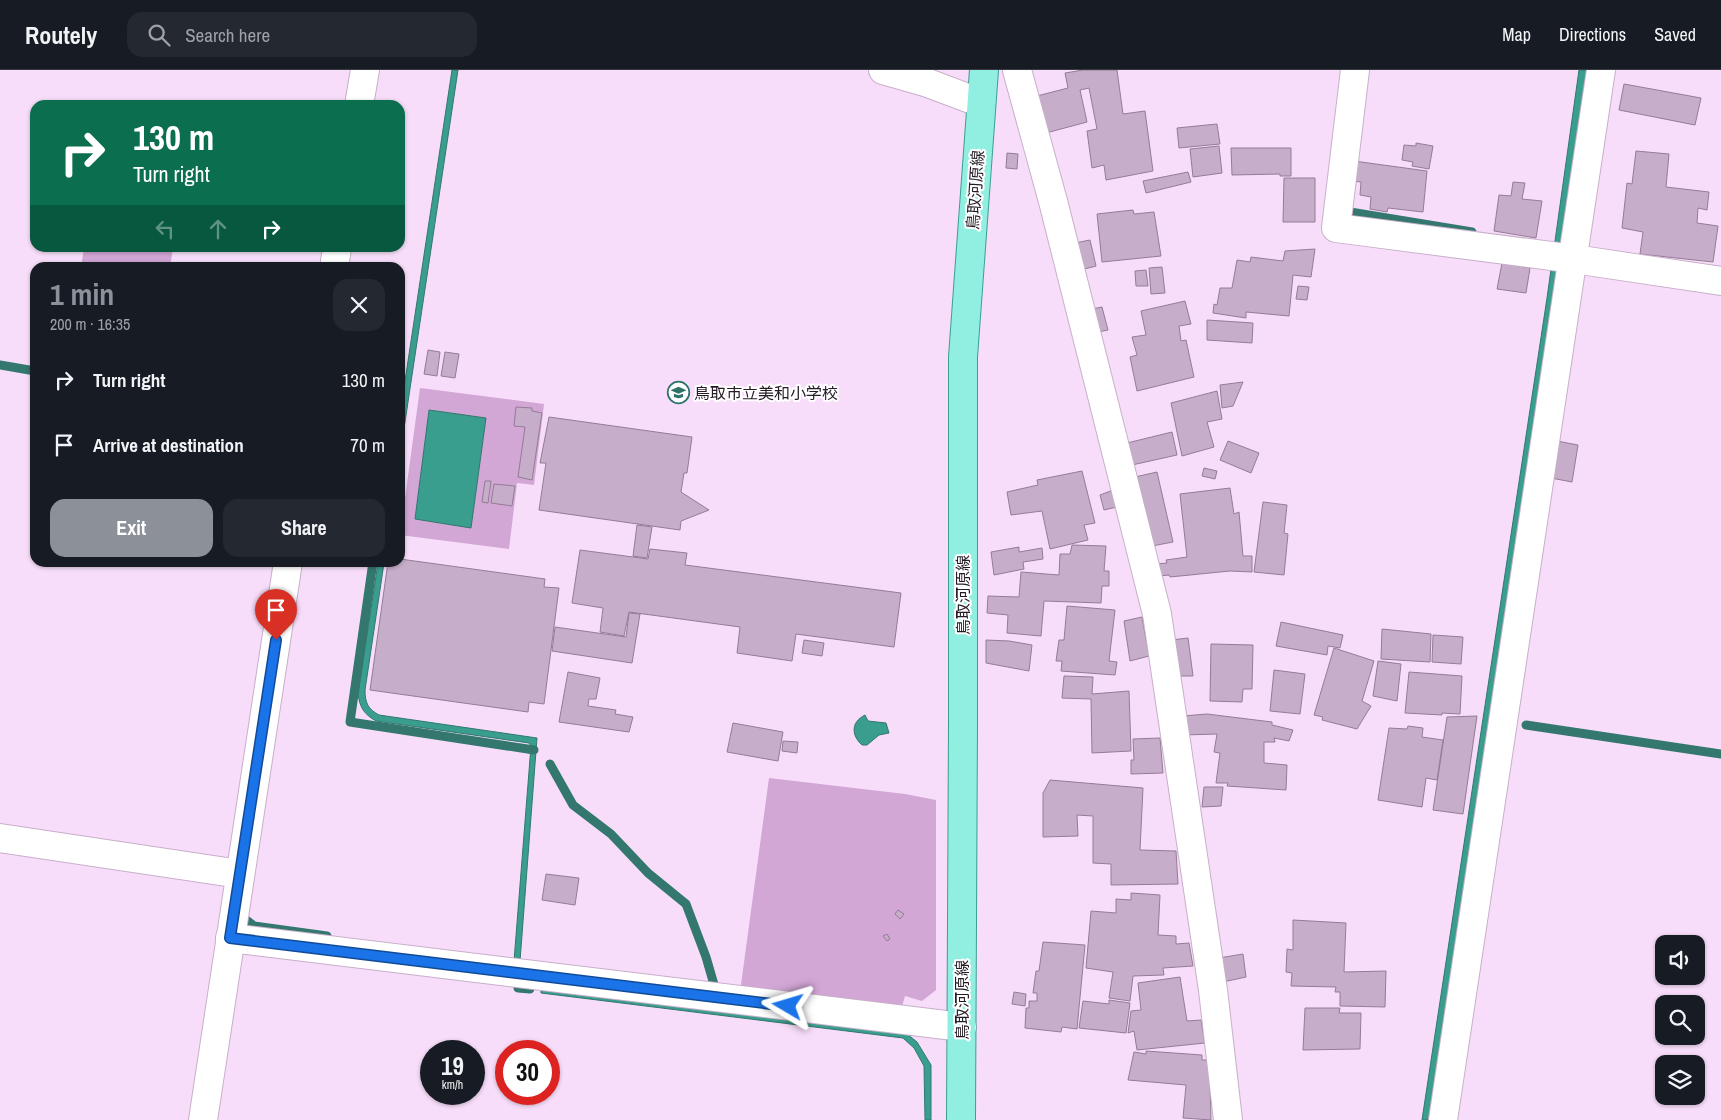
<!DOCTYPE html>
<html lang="en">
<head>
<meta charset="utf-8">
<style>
	:root { --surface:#171b24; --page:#242831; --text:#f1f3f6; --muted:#9ea1a6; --line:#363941; --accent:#8c9099 }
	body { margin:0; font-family:"Archivo Narrow","Noto Sans JP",sans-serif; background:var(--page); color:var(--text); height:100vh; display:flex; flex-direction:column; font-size:19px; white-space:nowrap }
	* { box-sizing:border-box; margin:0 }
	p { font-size:16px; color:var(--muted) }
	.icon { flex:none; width:28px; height:28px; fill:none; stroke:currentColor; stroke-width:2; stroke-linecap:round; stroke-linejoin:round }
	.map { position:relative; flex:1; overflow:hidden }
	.details { position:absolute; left:30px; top:192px; width:375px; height:305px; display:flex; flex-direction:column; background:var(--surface); border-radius:15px; box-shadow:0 1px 4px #0004 }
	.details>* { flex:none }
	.top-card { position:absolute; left:30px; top:30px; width:375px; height:152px; border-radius:15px; box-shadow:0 1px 4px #0004; background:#0b6e4f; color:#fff; overflow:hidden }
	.buttons { position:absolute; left:1655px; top:865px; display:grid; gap:10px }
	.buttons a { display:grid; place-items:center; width:50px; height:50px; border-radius:10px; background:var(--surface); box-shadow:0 1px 4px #0004; font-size:25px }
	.speed { position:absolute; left:420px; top:970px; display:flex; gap:10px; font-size:25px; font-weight:700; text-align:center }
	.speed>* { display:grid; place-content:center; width:65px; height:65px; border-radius:50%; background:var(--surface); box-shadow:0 1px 4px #0004; line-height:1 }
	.speed small { font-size:12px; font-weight:400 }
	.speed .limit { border:8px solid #d22; background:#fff; color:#111 }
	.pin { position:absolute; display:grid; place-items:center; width:42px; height:42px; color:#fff; margin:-51px -21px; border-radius:50% 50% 50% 0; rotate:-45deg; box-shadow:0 0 5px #0007 }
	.pin .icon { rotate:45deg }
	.me { position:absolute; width:55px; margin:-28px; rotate:277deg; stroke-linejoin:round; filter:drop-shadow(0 0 4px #0008) }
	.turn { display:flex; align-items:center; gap:18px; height:105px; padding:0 20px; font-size:22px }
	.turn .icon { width:65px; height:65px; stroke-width:2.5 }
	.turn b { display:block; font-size:35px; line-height:42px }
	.lanes { display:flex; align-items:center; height:48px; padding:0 20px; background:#0003; justify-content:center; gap:25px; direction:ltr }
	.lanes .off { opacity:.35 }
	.round { display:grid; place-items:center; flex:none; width:52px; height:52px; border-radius:15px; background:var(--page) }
	.headline { display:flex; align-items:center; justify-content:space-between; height:85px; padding:0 20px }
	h1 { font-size:30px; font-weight:700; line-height:38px; color:var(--accent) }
	.primary-button { display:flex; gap:10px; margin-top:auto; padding:10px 20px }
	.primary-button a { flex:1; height:58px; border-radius:15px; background:var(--accent); color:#fff; font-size:20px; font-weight:700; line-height:58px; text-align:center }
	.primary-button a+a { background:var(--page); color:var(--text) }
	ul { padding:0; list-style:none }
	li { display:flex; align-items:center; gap:15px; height:65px; padding:0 20px }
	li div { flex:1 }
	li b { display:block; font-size:19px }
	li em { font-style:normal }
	header { display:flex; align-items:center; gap:30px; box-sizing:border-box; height:70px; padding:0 25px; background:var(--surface); border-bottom:1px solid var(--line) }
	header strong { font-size:24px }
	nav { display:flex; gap:28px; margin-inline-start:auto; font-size:18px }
	.search { width:350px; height:45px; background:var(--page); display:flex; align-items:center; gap:12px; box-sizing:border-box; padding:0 18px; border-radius:15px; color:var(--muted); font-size:19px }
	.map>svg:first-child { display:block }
	.green { fill:#d2a6d5 }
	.water { fill:#3a9e8f; stroke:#33776f }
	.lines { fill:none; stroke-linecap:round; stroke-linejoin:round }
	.stream { stroke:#33776f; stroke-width:9 }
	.building { fill:#c6adc9; stroke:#947c96 }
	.street-casing { stroke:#c8afca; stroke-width:30 }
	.primary-casing { stroke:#3b9e93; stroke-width:30 }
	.street { stroke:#fff; stroke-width:28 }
	.primary { stroke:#91efe2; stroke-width:28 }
	.route-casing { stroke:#114b97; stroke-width:12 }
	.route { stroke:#1a73e8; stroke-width:9 }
	.labels { text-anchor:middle; stroke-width:4; stroke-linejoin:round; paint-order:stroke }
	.street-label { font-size:16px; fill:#241b25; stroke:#fff }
	.poi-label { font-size:16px; fill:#241b25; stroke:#fff; text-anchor:start }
</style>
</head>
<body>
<header>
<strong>Routely</strong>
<div class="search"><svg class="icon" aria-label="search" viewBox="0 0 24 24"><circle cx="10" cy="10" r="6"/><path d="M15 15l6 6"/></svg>Search here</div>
<nav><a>Map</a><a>Directions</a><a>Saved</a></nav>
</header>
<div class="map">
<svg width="1721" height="1050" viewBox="0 0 1721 1050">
	<rect width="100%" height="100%" fill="#f7ddf9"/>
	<!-- green -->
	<g class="green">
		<path d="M84,178H173L170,197H81Z"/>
		<path d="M420,318L544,334L534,415L517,413L509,479L400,465Z"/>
		<path d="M769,708L905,724L936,730V920L922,931L905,926L901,940L740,922Z"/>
	</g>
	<!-- water -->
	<g class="water">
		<path d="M452,0H458L400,385V344Z"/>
		<path d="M1579,0H1589L1431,1050H1422L1547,228Z"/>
		<path d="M429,340L486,348L471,458L415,449Z"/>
		<path d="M378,493H384L365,620C365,633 368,639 379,645L537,668L520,891H514L531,676L529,673L376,651C364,644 360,638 358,624Z"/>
		<path d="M865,645L868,651L886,653L889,663L879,665L867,675H862C851,665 851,652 865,645Z"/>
		<path d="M541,918L906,963L917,972L931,995V1050H925L924,996L914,978L903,968L541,923Z"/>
	</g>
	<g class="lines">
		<!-- stream -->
		<g class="stream">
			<path d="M1344,138V141L1472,162"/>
			<path d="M0,295L35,301"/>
			<path d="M373,492L350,652L534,680"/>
			<path d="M1526,655L1721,684"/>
			<path d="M550,694L573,735L611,764L648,803L686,834L706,887L715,918"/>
			<path d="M245,849L254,856L327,866"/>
			<path d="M518,918L530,919"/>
		</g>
	</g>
	<!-- building -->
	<g class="building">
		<path d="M1083,0H1117L1123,44L1145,41L1153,101L1106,110L1104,95L1092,98L1087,61L1097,59L1089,18L1080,20L1087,52L1046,63L1037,26L1068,18L1065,3Z"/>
		<path d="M1624,14L1701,28L1695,55L1619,40Z"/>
		<path d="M1217,54L1220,74L1179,78L1177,58Z"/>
		<path d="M1416,73L1433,76L1429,99L1412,96L1413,92L1402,90L1404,75L1416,76Z"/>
		<path d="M1219,76L1222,103L1193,107L1190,79Z"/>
		<path d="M1231,78H1291V106H1280V104L1232,105Z"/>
		<path d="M1636,81L1669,84L1666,117L1709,122L1707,140L1698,138L1697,153L1718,156L1713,192L1640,184L1643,162L1622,158L1627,113L1632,114Z"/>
		<path d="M1007,83L1018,84L1017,99L1006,98Z"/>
		<path d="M1354,91L1427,101L1423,142L1388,138L1387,142L1370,139L1371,127L1360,125L1361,112L1351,111Z"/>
		<path d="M1188,102L1191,112L1146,123L1143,111Z"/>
		<path d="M1284,108H1315V152H1283Z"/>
		<path d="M1513,112L1525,113L1522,129L1542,131L1536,168L1494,161L1499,125L1511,126Z"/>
		<path d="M1133,140L1134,144L1154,142L1161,186L1102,192L1097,144Z"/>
		<path d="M1090,170L1096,196L1081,200L1075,173Z"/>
		<path d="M1315,179L1311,207L1293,205L1289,246L1246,242V248L1213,243L1214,234L1217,235L1220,218H1232L1237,190L1250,192L1251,187L1283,191L1285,181Z"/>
		<path d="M1502,193L1530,198L1526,223L1497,219Z"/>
		<path d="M1162,197L1165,223L1151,224L1149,198Z"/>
		<path d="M1146,200L1148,216H1136L1135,201Z"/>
		<path d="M1298,216L1309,217L1307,230L1296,229Z"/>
		<path d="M1185,231L1191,254L1179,256L1181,271L1186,270L1194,307L1137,321L1130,287L1137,285L1132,267L1146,265L1141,241Z"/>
		<path d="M1102,237L1108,260L1098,262L1092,239Z"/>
		<path d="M1207,250L1253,253L1252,273L1207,270Z"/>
		<path d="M428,280L440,282L437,306L424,304Z"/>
		<path d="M445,282L459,284L455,308L441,306Z"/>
		<path d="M1243,312L1233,336L1222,338L1220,315Z"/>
		<path d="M1217,321L1222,349L1207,352L1214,377L1182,386L1171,333Z"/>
		<path d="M516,337L532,338V341L542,343L532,410L518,407L525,357L514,356Z"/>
		<path d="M549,347L692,367L687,403H684L681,422L709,440L681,451L680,460L539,440L546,393H540Z"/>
		<path d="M1172,362L1177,385L1132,395L1127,373Z"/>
		<path d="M1228,371L1259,383L1251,403L1220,390Z"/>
		<path d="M1557,371L1578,375L1572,412L1551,408Z"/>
		<path d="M1204,398L1217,401L1215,409L1202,406Z"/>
		<path d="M1082,401L1095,453L1084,455L1088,470L1050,479L1042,441L1011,445L1007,422L1038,415L1037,410Z"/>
		<path d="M1157,402L1173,472L1152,476L1135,407Z"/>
		<path d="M485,411H491L488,433L482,432Z"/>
		<path d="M494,414L515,416L512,436L491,433Z"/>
		<path d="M1230,418L1234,444L1239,442L1243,486H1252V502L1230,501L1170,507L1169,505L1158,506L1156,494L1167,493L1166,490L1187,487L1180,424Z"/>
		<path d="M1113,420L1117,437L1104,440L1100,425Z"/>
		<path d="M1263,432L1287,435L1284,463L1288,464L1284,505L1254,502Z"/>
		<path d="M637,455L652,457L647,488L633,486Z"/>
		<path d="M1072,475L1106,476L1104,501H1109V516H1102L1101,533L1044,531L1041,566L1007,563L1008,545L987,543L988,526L1019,527L1021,502L1059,505L1060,484H1070Z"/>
		<path d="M1019,477V482L1042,478L1043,489L1023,492L1024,499L994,505L991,482Z"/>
		<path d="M650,479L687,483L685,495L901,523L894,577L796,564L792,591L737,583L740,557L629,542L624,566L600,562L603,538L572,533L580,480L648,489Z"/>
		<path d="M400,489L545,509L544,517L559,518L544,634L529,632L528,642L370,620L388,492H400Z"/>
		<path d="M1067,536L1115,540L1109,591L1117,592L1115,605L1061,601L1062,591H1056L1059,570H1064Z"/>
		<path d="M629,543L640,544L632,593L552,581L555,557L626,567Z"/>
		<path d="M1142,547L1149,586L1130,591L1124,551Z"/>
		<path d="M1281,552L1343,565L1340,578L1328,576L1327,585L1276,576Z"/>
		<path d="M1382,559L1431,564L1430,592L1381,589Z"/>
		<path d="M1433,565L1463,567L1461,594L1432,592Z"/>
		<path d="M1188,568L1193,606H1176L1171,570Z"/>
		<path d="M804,570L824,573L822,586L802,583Z"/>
		<path d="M986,570L1009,571L1032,575L1029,601L986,593Z"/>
		<path d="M1211,574L1253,575L1252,619H1243L1242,632L1210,631Z"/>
		<path d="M1334,578L1374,591L1362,631L1371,636L1357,659L1322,650L1323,647L1314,645Z"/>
		<path d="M1378,591L1401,594L1397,631L1373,626Z"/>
		<path d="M1274,600L1305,604L1300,644L1270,641Z"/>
		<path d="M568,602L600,608L596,629H589L588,636L616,640L615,644L633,647L629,662L559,652Z"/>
		<path d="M1409,602L1462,606L1460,644L1442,643V645L1405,643Z"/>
		<path d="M1064,606L1093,607L1092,624L1129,621L1131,681L1092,683L1091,629L1062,628Z"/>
		<path d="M1207,644L1272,652V655L1293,660L1289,671L1274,668L1275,672H1264V693L1287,695L1286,720L1227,716L1228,713H1216L1220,683L1214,682L1217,664L1183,665V646Z"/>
		<path d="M1477,646L1463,744L1433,740L1447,647Z"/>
		<path d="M733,653L783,662L778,691L727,682Z"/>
		<path d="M1408,656L1423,658L1422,667L1443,670L1437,710L1426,708L1422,737L1378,730L1389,658L1407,659Z"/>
		<path d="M1160,668L1163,703L1131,704V690H1134L1133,669Z"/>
		<path d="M783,671L798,672L797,683L782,681Z"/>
		<path d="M1050,710L1143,718L1140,780L1176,781L1178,814L1111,815V794L1093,793V746L1077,745L1078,766L1043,767V723Z"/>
		<path d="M1204,717H1223L1221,736L1202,737Z"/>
		<path d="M546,804L579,808L575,835L542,830Z"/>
		<path d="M1131,823L1160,825L1158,865L1176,866V874L1189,873L1193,896L1163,898L1164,905L1133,906L1130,931L1109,928L1113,902L1086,898L1091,841L1116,843V829L1131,830Z"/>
		<path d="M898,840L904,844L900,849L895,844Z"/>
		<path d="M1293,850L1346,853L1344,902L1386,901L1385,937L1340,936V922H1335L1336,917L1291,916L1292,903L1286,902L1287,879L1293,880Z"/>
		<path d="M887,864L890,869L887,871L883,866Z"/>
		<path d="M1043,872L1085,875L1077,959L1062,957L1061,962L1025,958L1026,938H1029V931H1037V923H1033L1036,901H1039Z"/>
		<path d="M1243,884L1246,907L1223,912L1219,888Z"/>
		<path d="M1180,907L1187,951L1201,950L1205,973L1137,980L1134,961L1128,963L1131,941L1141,940L1138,913Z"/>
		<path d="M1014,922L1026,924L1025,936L1012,934Z"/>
		<path d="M1109,930L1130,933L1126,963L1079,958L1083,931L1109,934Z"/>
		<path d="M1305,938H1340L1339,943H1361L1360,979L1303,980Z"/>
		<path d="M1146,981L1202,985V990H1208L1210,1012L1211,1050L1183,1048L1186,1015L1128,1010L1134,982L1146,984Z"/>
	</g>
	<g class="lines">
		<defs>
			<g id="street">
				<path d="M883,0L925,12L981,33"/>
				<path d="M1017,0L1054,135L1157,544L1213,920L1228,1050"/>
				<path d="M1355,0L1336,158L1574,189L1721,211"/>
				<path d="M359,35L365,0"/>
				<path d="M334,198L337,178"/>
				<path d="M0,768L240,804"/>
				<path d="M230,868L962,957"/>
				<path d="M203,1050L288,492"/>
				<path d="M1443,1050L1601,0"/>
			</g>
			<path id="primary" d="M961,1050L963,654V287L984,0"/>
		</defs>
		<!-- street casing -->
		<use href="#street" class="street-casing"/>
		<!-- primary casing -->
		<use href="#primary" class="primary-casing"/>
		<!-- street -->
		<use href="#street" class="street"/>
		<!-- primary -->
		<use href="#primary" class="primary"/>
	</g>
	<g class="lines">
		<defs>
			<path id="route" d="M276,570L230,868L788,936"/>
		</defs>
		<!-- route casing -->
		<use href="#route" class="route-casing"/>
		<!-- route -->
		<use href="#route" class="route"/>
	</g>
	<!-- icons -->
	<defs>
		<symbol id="school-ring" viewBox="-11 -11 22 22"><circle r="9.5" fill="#fff" stroke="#2d7368" stroke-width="1.5"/><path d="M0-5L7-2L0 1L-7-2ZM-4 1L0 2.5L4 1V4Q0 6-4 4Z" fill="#2d7368"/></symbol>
	</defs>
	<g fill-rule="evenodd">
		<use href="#school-ring" x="666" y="310" width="25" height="25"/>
	</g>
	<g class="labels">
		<!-- street labels -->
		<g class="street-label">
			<text transform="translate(975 120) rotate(-86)" y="6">鳥取河原線</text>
			<text transform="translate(963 525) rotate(-90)" y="6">鳥取河原線</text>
			<text transform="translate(962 930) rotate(-90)" y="6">鳥取河原線</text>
		</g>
		<!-- poi labels -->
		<g class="poi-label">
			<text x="694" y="329">鳥取市立美和小学校</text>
		</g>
	</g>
</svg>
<div class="buttons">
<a><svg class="icon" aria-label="sound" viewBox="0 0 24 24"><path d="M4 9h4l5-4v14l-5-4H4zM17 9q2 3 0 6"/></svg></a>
<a><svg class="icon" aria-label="search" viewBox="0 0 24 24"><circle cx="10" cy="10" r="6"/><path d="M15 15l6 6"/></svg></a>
<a><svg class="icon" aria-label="layers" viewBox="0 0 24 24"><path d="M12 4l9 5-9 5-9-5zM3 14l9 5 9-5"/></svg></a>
</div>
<div class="speed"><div>19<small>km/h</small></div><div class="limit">30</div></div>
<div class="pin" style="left:276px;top:570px;background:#d93025"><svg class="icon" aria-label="arrive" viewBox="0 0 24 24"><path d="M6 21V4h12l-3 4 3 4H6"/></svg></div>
<svg class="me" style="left:788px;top:936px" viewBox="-20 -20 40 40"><path d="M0-17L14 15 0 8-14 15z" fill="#1a73e8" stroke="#fff" stroke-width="4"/></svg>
<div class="top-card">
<div class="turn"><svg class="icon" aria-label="right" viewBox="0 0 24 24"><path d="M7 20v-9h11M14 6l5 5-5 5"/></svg><div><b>130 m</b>Turn right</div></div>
<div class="lanes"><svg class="icon off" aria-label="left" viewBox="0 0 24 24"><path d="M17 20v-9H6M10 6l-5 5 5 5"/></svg><svg class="icon off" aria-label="ahead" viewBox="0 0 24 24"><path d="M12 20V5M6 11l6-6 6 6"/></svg><svg class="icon" aria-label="right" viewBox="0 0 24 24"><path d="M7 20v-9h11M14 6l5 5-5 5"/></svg></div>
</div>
<section class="details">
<div class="headline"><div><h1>1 min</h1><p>200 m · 16:35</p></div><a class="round"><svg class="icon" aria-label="close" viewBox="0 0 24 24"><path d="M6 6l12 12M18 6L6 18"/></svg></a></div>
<ul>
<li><svg class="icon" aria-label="right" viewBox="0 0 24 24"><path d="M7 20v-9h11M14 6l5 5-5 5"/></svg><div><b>Turn right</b></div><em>130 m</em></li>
<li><svg class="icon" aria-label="arrive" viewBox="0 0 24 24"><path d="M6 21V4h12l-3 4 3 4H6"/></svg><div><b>Arrive at destination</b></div><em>70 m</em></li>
</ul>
<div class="primary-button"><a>Exit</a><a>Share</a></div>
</section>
</div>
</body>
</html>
